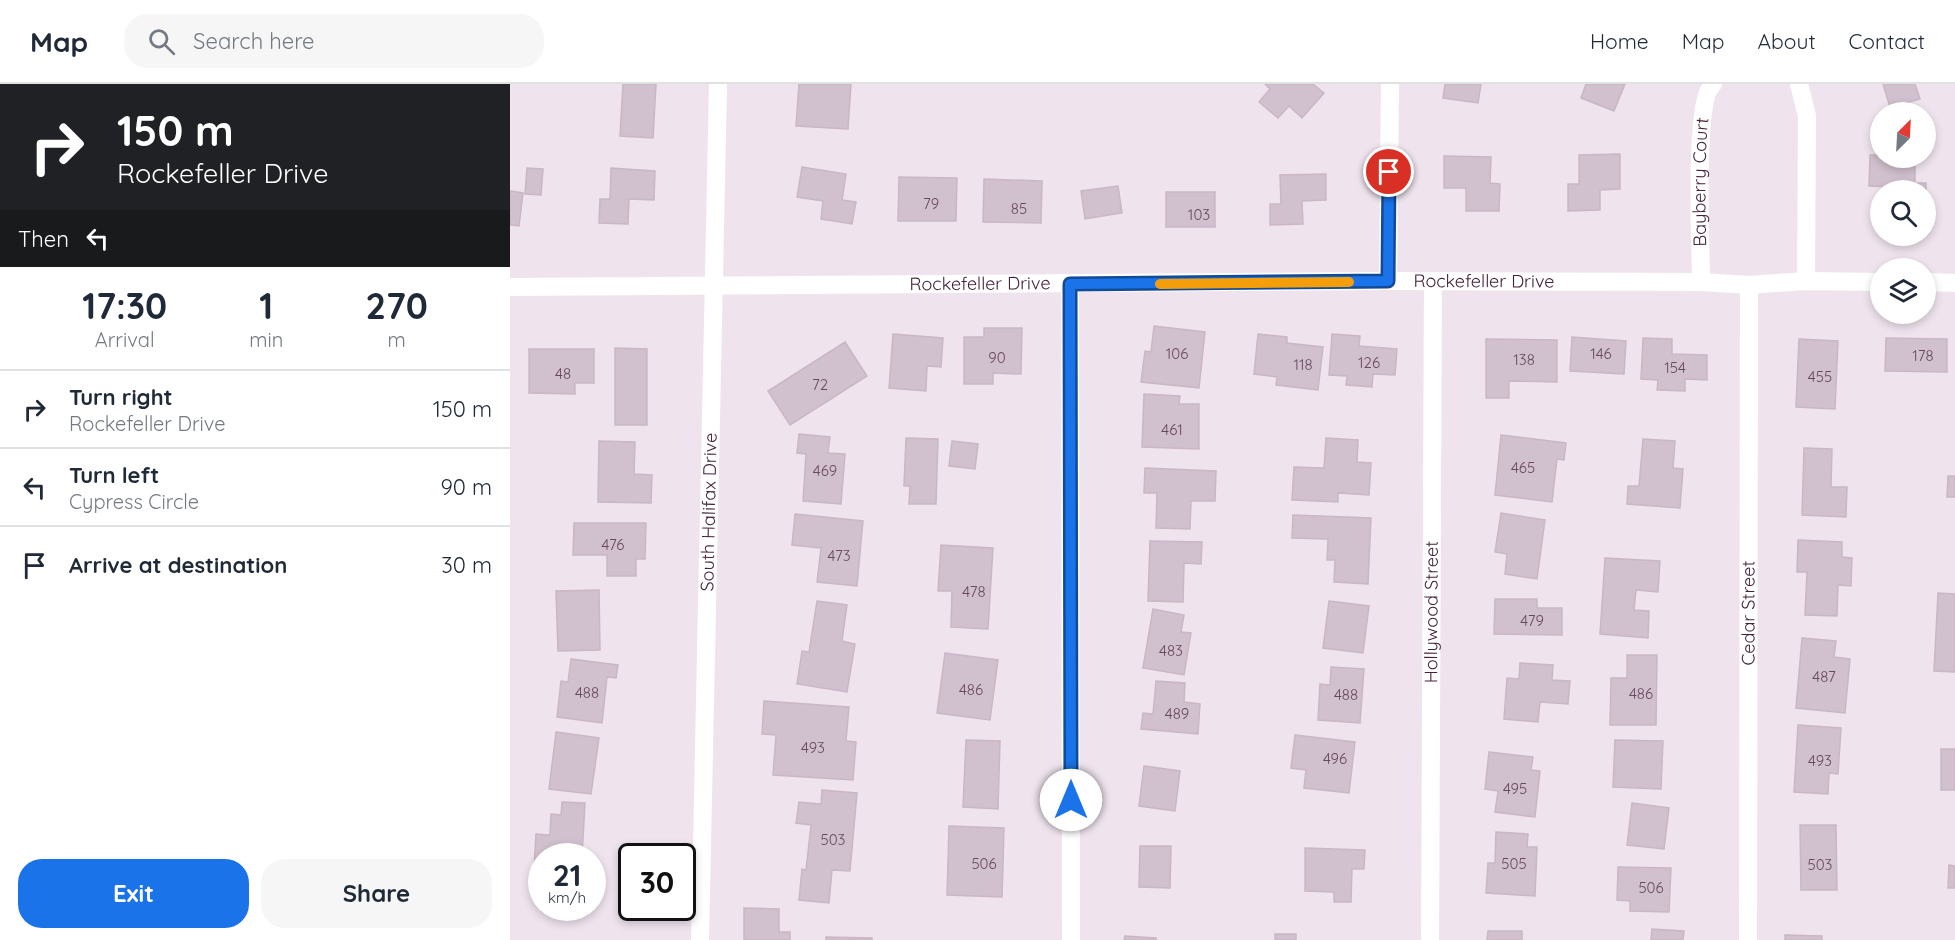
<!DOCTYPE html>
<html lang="en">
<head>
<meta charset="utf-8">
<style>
	:root { --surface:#fff; --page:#f6f6f7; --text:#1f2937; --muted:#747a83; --line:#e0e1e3; --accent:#1a73e8 }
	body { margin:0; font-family:Quicksand,sans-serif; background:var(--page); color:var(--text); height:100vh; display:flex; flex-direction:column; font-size:22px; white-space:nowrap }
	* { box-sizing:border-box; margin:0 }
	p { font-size:20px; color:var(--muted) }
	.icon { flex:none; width:33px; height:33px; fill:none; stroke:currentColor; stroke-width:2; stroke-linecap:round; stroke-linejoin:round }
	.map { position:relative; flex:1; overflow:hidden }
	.side { display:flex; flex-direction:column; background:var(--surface); width:510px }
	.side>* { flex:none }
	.guide { background:#202124; color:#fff; overflow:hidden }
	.needle { width:39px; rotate:24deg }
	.controls { position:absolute; left:1360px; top:18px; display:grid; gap:12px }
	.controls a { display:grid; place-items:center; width:66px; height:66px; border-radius:50%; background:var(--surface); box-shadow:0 3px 9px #0003; font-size:30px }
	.speed { position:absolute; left:18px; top:759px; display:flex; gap:12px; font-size:30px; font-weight:700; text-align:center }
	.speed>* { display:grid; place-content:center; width:78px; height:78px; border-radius:50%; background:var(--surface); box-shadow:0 3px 9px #0003; line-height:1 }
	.speed small { font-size:15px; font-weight:400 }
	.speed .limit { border:3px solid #111; border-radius:9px; background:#fff; color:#111 }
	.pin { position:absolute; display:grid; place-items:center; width:51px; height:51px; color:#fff; margin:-26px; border:3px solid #fff; border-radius:50%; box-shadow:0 2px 6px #0007 }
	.me { position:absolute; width:66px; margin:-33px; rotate:0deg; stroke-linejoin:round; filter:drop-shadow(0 0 4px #0008) }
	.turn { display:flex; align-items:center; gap:21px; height:126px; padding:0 18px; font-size:27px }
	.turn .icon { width:78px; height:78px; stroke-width:2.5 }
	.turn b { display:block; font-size:42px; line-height:51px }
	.then { display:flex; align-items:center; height:57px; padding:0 18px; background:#0003; gap:12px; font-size:22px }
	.eta { display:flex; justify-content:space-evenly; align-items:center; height:102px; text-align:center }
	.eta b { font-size:36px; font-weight:700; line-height:42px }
	.primary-button { display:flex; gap:12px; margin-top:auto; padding:12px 18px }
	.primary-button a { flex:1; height:69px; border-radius:24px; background:var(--accent); color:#fff; font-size:24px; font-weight:700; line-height:69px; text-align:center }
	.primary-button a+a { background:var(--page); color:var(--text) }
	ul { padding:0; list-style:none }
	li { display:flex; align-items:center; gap:18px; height:78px; padding:0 18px; border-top:2px solid var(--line) }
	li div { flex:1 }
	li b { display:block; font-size:22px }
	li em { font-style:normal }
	header { display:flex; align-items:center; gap:36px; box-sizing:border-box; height:84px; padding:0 30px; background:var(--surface); border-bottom:2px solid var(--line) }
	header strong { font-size:28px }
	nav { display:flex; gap:33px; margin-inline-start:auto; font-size:21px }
	.search { width:420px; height:54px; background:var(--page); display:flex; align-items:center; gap:15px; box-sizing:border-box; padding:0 21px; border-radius:24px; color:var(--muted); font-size:22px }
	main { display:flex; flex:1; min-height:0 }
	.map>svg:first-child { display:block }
	.building { fill:#d1c0ce; stroke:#cab6c6; stroke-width:1.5 }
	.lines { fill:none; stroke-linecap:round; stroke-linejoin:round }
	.minor { stroke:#fff; stroke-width:18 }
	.route-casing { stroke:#114b97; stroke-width:15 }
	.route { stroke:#1a73e8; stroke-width:10 }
	.slow { stroke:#f59e0b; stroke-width:10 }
	.labels { text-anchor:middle; stroke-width:5; stroke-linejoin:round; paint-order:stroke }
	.number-label { font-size:15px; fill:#67495e }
	.street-label { font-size:18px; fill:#442139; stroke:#fbf6fa }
</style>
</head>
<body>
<header>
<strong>Map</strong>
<div class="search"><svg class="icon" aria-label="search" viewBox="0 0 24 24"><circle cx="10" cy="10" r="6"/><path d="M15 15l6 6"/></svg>Search here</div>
<nav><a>Home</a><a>Map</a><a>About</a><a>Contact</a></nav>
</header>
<main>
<section class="side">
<div class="guide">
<div class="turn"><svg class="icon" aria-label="right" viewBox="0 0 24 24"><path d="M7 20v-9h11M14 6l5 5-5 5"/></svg><div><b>150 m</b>Rockefeller Drive</div></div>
<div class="then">Then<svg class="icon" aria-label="left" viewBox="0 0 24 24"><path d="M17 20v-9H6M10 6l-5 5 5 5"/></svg></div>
</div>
<div class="eta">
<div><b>17:30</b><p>Arrival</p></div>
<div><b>1</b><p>min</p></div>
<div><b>270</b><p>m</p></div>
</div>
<ul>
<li><svg class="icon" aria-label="right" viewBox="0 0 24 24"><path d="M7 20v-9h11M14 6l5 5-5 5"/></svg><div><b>Turn right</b><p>Rockefeller Drive</p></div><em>150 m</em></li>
<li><svg class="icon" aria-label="left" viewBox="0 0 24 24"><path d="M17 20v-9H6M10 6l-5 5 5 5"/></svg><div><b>Turn left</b><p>Cypress Circle</p></div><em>90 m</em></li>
<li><svg class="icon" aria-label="arrive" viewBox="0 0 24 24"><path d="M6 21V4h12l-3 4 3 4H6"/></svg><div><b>Arrive at destination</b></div><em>30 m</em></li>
</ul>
<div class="primary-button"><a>Exit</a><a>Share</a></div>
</section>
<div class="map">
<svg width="1445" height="856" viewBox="0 0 1445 856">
	<rect width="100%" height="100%" fill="#efe4ee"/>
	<!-- building -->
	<g class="building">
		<path d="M113,0H146L143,54L110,52Z"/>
		<path d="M289,0H341L338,45L286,42Z"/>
		<path d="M755,0H803L814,9L792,34L779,22L768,34L749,18L760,5Z"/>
		<path d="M935,0H971L968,19L933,14Z"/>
		<path d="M1076,0H1115L1104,27L1071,14Z"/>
		<path d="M1373,0H1405L1410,15L1380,23Z"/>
		<path d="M1110,70V105L1090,106V126L1058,127V100H1069V71Z"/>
		<path d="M1360,71H1371V74H1405V99H1416V115V106H1384V103L1359,102Z"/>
		<path d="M934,72L981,73L980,99L990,100L989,127H956V104H934Z"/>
		<path d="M292,83L336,90L332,116L346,118L342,140L311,135L313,117L287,113Z"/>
		<path d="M17,84L33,85L31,111L15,110Z"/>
		<path d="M101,84L145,87L144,116L119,115L118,140L89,139L90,115H100Z"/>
		<path d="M816,90V116L792,117L793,140L760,141V120H771L770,91Z"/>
		<path d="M389,93L447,94L446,137H388Z"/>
		<path d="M474,95L532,97L531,139L473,138Z"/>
		<path d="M608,102L612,129L575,135L571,107Z"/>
		<path d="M0,107L13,109L9,142L0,141Z"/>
		<rect x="656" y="108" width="49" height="35"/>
		<path d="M644,242L695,248L689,304L631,298L635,267L641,268Z"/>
		<path d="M474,244H512L511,290L483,289V300H454V253H474Z"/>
		<path d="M383,250L433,254L431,283L417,282L416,307L379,304Z"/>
		<path d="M748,250L777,253V259L813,263L808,306L766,301L767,293L744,290Z"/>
		<path d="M822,250L850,252L849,262L887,265L885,291L863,290L862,303L836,301L837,292L819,291Z"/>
		<path d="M1062,253L1116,257L1114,290L1060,287Z"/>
		<path d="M1133,254L1162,255V270L1197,271V296L1175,295V307L1147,306L1148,296L1131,295Z"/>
		<path d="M1376,254L1437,255V288L1375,287Z"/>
		<path d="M976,255L1047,256V298L999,297V314H976Z"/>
		<path d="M1289,255L1328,257L1325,325L1286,323Z"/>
		<path d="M335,258L357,292L280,341L258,307Z"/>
		<path d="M105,264L137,265V341H105Z"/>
		<path d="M19,265H84V299H65V310L19,309Z"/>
		<path d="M634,310L670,312L669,320H689V365L632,363Z"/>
		<path d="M289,350L320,353L318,369L335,370L331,420L293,417L296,370L287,369Z"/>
		<path d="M991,351L1056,359L1054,376L1047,375L1042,418L985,411Z"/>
		<path d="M396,354L428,355L426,420H399L400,402H394Z"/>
		<path d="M816,354L848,356L847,378L861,379L859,411L828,409V418L782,416L784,383L814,384Z"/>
		<path d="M1133,355L1165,357L1163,384L1173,385L1170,424L1117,420L1118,402H1129Z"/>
		<path d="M89,357L125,358L124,390L142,391L141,419L88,418Z"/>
		<path d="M442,357L468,360L465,385L439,382Z"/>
		<path d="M1294,364L1322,365L1321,403H1337L1336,433L1292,431Z"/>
		<path d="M635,384L706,387L705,417H681L680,445L646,444L647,409H634Z"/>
		<path d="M1438,392H1445V413H1437Z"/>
		<path d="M991,429L1035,436L1027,495L995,490L997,470L985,468Z"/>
		<path d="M285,430L353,437L347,502L307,498L311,464L282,461Z"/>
		<path d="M783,431L861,434L858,500L824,498L825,476H817L818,455L782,454Z"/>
		<path d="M64,439H136L135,475H126V492H97V471H63Z"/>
		<path d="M1288,456L1332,458V473L1342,474L1341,502L1328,501L1327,532L1295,531L1297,488H1287Z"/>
		<path d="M640,457L692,458L691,480L674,479L673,518L638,517Z"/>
		<path d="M431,461L483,464L478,545L441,543L442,507H428Z"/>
		<path d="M1095,474L1150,477L1148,508L1126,506L1124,526L1139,527L1138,554L1090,550Z"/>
		<path d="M89,506L90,566L48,567L46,507Z"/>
		<path d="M1428,509L1445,510V588L1424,587Z"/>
		<path d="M985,515H1027V524H1052V551L984,550Z"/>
		<path d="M307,517L337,521L332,557L345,560L337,608L287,600L292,567L299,568Z"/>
		<path d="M819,517L859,522L853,569L813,564Z"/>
		<path d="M643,525L674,531L671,548L681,549L674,591L633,584Z"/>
		<path d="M1292,554L1326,557L1324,573L1340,575L1335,629L1286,624Z"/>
		<path d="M435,569L488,576L480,636L427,629Z"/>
		<path d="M1117,571H1147L1146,641H1100L1101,594H1117Z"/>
		<path d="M61,575L108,581L106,594L97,593L92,639L47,633L51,597L58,598Z"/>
		<path d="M1010,579L1043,581L1042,596L1060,597L1058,620L1030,618L1028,638L994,635L997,594L1009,595Z"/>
		<path d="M821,583L854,585L850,639L808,636L810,600L820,601Z"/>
		<path d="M646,597L675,599L674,618L690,620L688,650L631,645L633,629L643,630Z"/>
		<path d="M254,617L339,623L336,657L346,658L343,696L263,691L266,651L252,650Z"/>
		<path d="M1288,641L1331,644L1328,690L1319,689L1318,710L1284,708Z"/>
		<path d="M46,648L89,654L81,710L39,705Z"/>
		<path d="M785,651L845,658L839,709L794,704L796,686L781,684Z"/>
		<path d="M456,656L490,657L488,725L453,723Z"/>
		<path d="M1105,656L1153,657L1151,705L1103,703Z"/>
		<rect x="1431" y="665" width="14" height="41"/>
		<path d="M979,668L1023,673L1021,686L1030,687L1025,733L985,728L988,707L975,705Z"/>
		<path d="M634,682L670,687L665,727L629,722Z"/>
		<path d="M312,706L347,709L340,787L322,786L319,819L289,816L292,785L296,786L301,741L286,739L289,718L311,720Z"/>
		<path d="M52,718L75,719L72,772H32V802L23,801L26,750L40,751L41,730L51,731Z"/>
		<path d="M1122,719L1159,724L1154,765L1117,761Z"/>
		<path d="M1290,741H1326L1327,806H1291Z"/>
		<path d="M439,742L494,744L492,813L437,811Z"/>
		<path d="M986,748L1018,750L1017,763H1027L1025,812L976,809L978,779H985Z"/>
		<path d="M630,762H661L660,804L629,803Z"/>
		<path d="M795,764L855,766L854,785H842L841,818H824V808L795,807Z"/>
		<path d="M1439,781L1445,782V804H1438Z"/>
		<path d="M1108,783L1161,784L1159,828L1120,827V817L1107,816Z"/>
		<path d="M234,824L269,825V848H280V856H234Z"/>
		<path d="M1142,845L1174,847L1173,856H1141Z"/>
		<path d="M978,847H1012V856H977Z"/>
		<rect x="765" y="850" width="21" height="6"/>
		<path d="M1275,851L1312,852V856H1275Z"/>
		<path d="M615,852L646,854V856H614Z"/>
		<path d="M316,853L362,854V856H316Z"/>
	</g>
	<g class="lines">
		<!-- minor -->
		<g class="minor">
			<path d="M1289,0L1297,32L1296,197"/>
			<path d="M878,197L880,0"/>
			<path id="s1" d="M1191,198C1191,165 1183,17 1203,0"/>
			<path d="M1416,198L1445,199"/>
			<path d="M560,200L561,856"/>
			<path id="s2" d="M0,203L878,197L1191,198L1239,201L1296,197L1371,198"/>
			<path id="s3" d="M190,856L208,0"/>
			<path id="s4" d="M920,856L923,199"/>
			<path id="s5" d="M1238,856L1239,201"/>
		</g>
	</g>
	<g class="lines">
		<defs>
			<path id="route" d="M561,716L560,200L878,197L879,88"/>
		</defs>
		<!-- route casing -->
		<use href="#route" class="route-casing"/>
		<!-- route -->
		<use href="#route" class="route"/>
		<!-- slow -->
		<path class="slow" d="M650,200L839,198"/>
	</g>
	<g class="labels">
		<!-- number labels -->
		<g class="number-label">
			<text x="421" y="125">79</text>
			<text x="509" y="130">85</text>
			<text x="689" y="136">103</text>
			<text x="667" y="275">106</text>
			<text x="1091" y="275">146</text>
			<text x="1413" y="277">178</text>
			<text x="487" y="279">90</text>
			<text x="1014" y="281">138</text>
			<text x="859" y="284">126</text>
			<text x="793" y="286">118</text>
			<text x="1165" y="289">154</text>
			<text x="53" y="295">48</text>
			<text x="1310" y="298">455</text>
			<text x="310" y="306">72</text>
			<text x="662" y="351">461</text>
			<text x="1013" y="389">465</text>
			<text x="315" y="392">469</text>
			<text x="103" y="466">476</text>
			<text x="329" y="477">473</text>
			<text x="464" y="513">478</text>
			<text x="1022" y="542">479</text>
			<text x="661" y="572">483</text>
			<text x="1314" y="598">487</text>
			<text x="461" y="611">486</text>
			<text x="77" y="614">488</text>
			<text x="1131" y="615">486</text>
			<text x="836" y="616">488</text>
			<text x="667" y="635">489</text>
			<text x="303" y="669">493</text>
			<text x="825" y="680">496</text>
			<text x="1310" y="682">493</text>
			<text x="1005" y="710">495</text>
			<text x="323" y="761">503</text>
			<text x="474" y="785">506</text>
			<text x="1004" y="785">505</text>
			<text x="1310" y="786">503</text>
			<text x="1141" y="809">506</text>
		</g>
		<!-- street labels -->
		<g class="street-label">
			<text dy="6" stroke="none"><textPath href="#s1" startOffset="100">Bayberry Court</textPath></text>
			<text dy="6" stroke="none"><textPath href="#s2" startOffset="974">Rockefeller Drive</textPath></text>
			<text dy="6" stroke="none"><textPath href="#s2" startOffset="470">Rockefeller Drive</textPath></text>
			<text dy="6" stroke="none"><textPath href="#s3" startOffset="428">South Halifax Drive</textPath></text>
			<text dy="6" stroke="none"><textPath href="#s4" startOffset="328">Hollywood Street</textPath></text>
			<text dy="6" stroke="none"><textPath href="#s5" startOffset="327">Cedar Street</textPath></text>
		</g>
	</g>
</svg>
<div class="controls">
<a><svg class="needle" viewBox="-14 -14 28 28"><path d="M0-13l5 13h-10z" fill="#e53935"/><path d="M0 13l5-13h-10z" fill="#747a83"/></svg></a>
<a><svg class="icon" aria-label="search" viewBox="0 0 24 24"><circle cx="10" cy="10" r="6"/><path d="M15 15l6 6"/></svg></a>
<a><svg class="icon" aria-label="layers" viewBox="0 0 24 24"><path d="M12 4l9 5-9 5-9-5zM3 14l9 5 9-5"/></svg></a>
</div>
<div class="speed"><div>21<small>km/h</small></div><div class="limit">30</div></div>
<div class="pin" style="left:879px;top:88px;background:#d93025"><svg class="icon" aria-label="arrive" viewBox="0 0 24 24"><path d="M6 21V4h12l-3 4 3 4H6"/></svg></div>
<svg class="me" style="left:561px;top:716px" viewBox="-20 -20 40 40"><circle r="19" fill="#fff"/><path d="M0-13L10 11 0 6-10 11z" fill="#1a73e8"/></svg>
</div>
</main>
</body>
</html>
